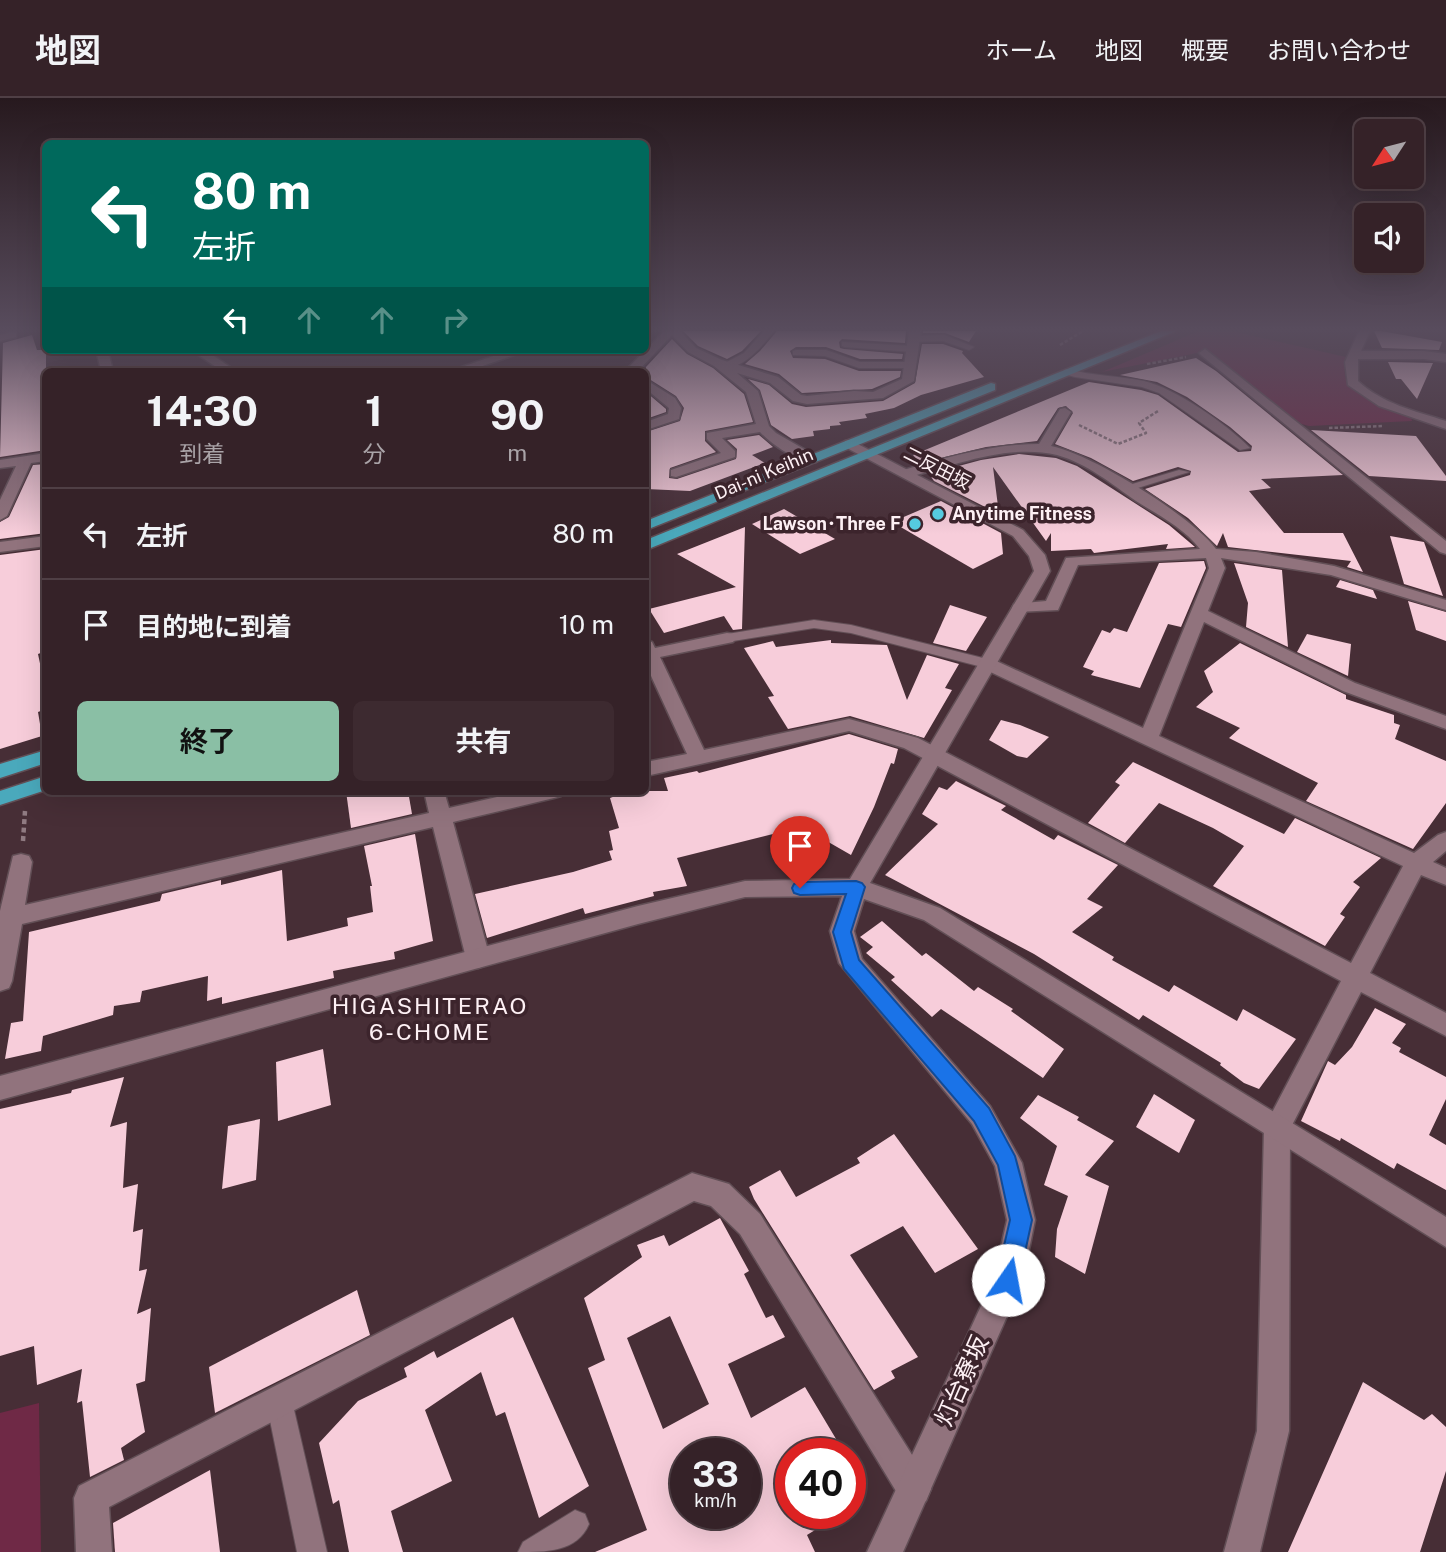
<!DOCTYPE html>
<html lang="ja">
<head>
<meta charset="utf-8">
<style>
	:root { --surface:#352228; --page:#3d2a30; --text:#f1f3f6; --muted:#aaa4a8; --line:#4f3f45; --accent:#8abfa5 }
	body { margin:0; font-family:"Public Sans","Noto Sans JP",sans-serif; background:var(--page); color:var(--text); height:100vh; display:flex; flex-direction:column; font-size:26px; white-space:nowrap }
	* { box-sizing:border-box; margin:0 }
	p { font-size:23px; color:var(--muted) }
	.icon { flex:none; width:38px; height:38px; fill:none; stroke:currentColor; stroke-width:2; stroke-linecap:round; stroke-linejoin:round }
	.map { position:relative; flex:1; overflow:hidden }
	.drawer { position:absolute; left:42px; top:270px; width:607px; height:427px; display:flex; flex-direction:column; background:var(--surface); border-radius:10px; box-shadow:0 7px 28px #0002,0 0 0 2px var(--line) }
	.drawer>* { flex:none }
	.hud { position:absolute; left:42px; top:42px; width:607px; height:214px; border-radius:10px; box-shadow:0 7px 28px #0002,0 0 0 2px var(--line); background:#00695c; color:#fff; overflow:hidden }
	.needle { width:46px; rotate:234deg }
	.tools { position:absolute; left:1354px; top:21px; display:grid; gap:14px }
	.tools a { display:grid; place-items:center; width:70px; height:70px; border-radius:10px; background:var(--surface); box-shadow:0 7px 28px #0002,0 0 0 2px var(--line); font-size:35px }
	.speed { position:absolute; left:670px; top:1340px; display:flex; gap:14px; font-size:35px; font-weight:700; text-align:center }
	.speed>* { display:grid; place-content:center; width:91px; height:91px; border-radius:50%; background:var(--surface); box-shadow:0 7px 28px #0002,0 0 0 2px var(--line); line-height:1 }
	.speed small { font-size:18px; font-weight:400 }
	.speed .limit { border:10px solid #d22; background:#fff; color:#111 }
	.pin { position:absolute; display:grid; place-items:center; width:60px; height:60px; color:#fff; margin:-72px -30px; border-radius:50% 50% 50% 0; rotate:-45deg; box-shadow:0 0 7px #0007 }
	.pin .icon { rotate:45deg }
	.me { position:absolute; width:77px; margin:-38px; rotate:12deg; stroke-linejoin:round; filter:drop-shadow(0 0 5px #0008) }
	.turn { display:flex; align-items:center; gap:24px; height:147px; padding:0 35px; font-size:32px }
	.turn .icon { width:91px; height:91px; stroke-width:2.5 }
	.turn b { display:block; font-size:49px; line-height:60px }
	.lanes { display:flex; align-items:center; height:66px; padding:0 35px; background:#0003; justify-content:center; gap:35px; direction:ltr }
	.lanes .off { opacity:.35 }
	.eta { display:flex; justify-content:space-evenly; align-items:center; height:119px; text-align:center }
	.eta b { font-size:42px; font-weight:700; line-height:49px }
	.cta { display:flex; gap:14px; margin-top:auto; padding:14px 35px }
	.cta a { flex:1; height:80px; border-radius:10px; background:var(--accent); color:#111; font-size:28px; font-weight:700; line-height:80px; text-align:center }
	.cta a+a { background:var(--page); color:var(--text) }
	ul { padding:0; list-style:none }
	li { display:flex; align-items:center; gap:21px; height:91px; padding:0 35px; border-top:2px solid var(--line) }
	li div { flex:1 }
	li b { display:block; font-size:26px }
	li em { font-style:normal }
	header { display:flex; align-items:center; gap:42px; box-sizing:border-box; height:98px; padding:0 35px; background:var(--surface); border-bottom:2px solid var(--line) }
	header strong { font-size:33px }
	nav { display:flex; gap:38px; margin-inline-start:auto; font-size:24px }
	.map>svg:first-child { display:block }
	.green { fill:#6f2946 }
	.building { fill:#f7cdda; fill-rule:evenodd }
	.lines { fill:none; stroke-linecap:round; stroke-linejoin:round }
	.lane-casing { stroke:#624f56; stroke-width:2 }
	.street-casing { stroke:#624f56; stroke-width:3 }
	.secondary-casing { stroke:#624f56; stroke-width:3 }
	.highway-casing { stroke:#624f56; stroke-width:3 }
	.path-far1 { stroke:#907b82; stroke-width:2.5; stroke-dasharray:3.5 2; stroke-linecap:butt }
	.path { stroke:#907b82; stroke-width:4.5; stroke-dasharray:5 3.5; stroke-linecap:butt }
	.lane { fill:#91737d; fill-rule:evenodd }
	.street { fill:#91737d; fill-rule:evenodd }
	.secondary { fill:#91737d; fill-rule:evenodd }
	.highway { fill:#4aa9bc; fill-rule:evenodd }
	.route { fill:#1a73e8; stroke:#114b97; stroke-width:2 }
	.poi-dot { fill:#55cae0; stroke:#3c242c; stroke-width:2.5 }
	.labels { text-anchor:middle; stroke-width:7; stroke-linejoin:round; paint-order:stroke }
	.far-street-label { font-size:18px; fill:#fdf0f4; stroke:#3c242c }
	.far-poi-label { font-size:18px; font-weight:bold; fill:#fdf0f4; stroke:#3c242c; text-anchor:start }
	.neighbourhood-label { font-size:23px; letter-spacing:2px; fill:#fdf0f4; stroke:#3c242c }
	.near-street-label { font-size:24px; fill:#fdf0f4; stroke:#3c242c }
</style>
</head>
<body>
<header>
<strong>地図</strong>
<nav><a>ホーム</a><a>地図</a><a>概要</a><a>お問い合わせ</a></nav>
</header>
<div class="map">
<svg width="1446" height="1454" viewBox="0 0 1446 1454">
	<rect width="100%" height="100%" fill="#472e36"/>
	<!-- green -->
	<g class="green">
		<path d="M1199,233H1231L1346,259C1346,264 1344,271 1345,277C1347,297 1394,312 1411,319L1412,323L1309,328L1298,325L1207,253L1102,274Z"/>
		<path d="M39,1305L41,1454H0V1315Z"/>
	</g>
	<!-- building -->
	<g class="building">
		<path d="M683,233H761L742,253L727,261L698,248Z"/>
		<path d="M777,233H906L905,245L842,241L839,244L840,250L844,251L903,256L902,261H860L826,249H796L790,253L793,260L825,261L859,273H901L900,279L872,291L802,295L779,276L745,266L760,253Z"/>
		<path d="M923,233H976L969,244L945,235H923Z"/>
		<path d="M1374,233H1381L1442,244L1439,252L1382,250Z"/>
		<path d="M32,237L37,252H46V352L0,359L3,245Z"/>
		<path d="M672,241L687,256L713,270L744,296L753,324L705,333V343L716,354L670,370L669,380L677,381L736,361L737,351L727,342L759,337L773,349L752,357L765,365L690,393L646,391V334L680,323L684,310L676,298L646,279V269Z"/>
		<path d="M922,246H943L963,253L962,255L984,279L921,297L894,310L865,316L867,320L839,324L841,327L830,328V331L813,333L814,338L792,341L771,327L760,292L748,281L769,287L792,306L806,309L883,303L915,285Z"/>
		<path d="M1196,260L1216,273L1343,377L1261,381L1271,390L1249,393L1284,435H1343L1363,474L1347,469L1351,463L1228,449L1223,435L1217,448L1188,420L1145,391L1190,377L1191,373L1178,369L1133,383L1091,360L1055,346L1073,315L1066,308L1058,310L1037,343L986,349L920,365L913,357L1089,284L1141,292L1158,297L1238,354L1251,353L1252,348L1230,329L1187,299L1157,284L1120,277Z"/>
		<path d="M1388,264L1433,265L1417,301L1401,281H1396Z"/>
		<path d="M646,294L666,311V314L646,321Z"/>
		<path d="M1311,332L1416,338L1446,378V383L1369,378Z"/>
		<path d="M1019,356L1056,360L1077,368L1169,427L1195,449L1166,451L1168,446L1094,455L1091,451L1051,453V435L1046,443L993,369L999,416L934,383L929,376L981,362Z"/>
		<path d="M46,366V435L0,441V424L9,419L33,367Z"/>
		<path d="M941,403L1001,435L1003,456L973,471L892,424Z"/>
		<path d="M784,411L835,441L800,456L752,426Z"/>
		<path d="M745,429L742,531L733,532L724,518L664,535L649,511L736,489L677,456Z"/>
		<path d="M1390,438L1424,444L1443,498L1404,486Z"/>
		<path d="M46,451V553L38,556L46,594V611L38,614L42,638L0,651V457Z"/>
		<path d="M1204,463L1206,470L1181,529L1168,526L1140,590L1091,577L1094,573L1083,569L1102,532L1110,535L1114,530L1127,534L1159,465Z"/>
		<path d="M1234,465L1282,472L1288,549L1246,529L1248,505Z"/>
		<path d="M1340,482L1373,492L1377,501L1336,489Z"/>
		<path d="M1408,503L1446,514V543L1416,532Z"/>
		<path d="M950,507L987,519L966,553L933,545Z"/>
		<path d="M1307,536L1351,546L1348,578L1297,554Z"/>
		<path d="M831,542V545L887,547L907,602L927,557L959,566L945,590L952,592L924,640L850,618L788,631L768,599L774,598L744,550L773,543L776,549Z"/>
		<path d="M1240,545L1346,597V601L1394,617V625L1400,627L1395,641L1446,663V705L1413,751L1306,703L1318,685L1229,640L1240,630L1196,609L1213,594L1204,573Z"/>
		<path d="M1001,622L1020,627L1049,639L1027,660L1017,658L989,642Z"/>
		<path d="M849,636L898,651L894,666L891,665L874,709L851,757L790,722L781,734L677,760L687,788L653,794L654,798L585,816L583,810L487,840L475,796L573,774L612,762L609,753L613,752L609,733L619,730L610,700L629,693H668L664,680L697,673L699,675Z"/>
		<path d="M1133,664L1284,736L1295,720L1381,760L1353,784L1360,789L1340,816L1345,819L1325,848L1213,788L1244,748L1213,730L1159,705L1125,745L1088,725L1120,687L1115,684Z"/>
		<path d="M956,683L1006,708L1001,712L1054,742L1058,737L1118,767L1087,801L1103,809L1072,834L1114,859L1112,862L1169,894L1174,887L1237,923L1243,911L1296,941L1259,991L1244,985L1220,967L1221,965L1143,917L1139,922L1034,856L885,777L938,726L922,716L939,689L947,692Z"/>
		<path d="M346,693H408L412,716L351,730Z"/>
		<path d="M415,736L433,843L394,854L395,861L333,873L334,880L222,906V899L207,903L208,878L142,893L140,904L114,908L113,917L43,938L41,953L5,961L11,925L23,923L29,834L160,803L162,796L221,782V787L282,772L287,843L348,828L347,820L373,814L370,788H372L364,748Z"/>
		<path d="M882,823L922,858L926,855L974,893L978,889L1013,911L1011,913L1064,951L1043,980L941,911L932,919L891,882L895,879L866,855L873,849L860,839Z"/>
		<path d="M1375,910L1406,926L1392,945L1401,950L1399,954L1446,979V1001L1429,1037L1446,1047V1092L1397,1065L1394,1071L1341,1040L1340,1043L1301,1023L1328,963L1335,967L1352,949Z"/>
		<path d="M323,951L331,1007L278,1023L276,964Z"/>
		<path d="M124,979L110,1029L127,1024L123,1090L138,1086L133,1134L143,1131L139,1173L147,1171L137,1216L151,1210L145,1283L136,1286L145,1334L121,1350L124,1362L90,1379L82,1303L77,1305L82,1271L37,1287L34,1248L0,1258V1011L71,995L72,992Z"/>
		<path d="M1154,996L1195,1022L1179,1055L1136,1029Z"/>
		<path d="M1038,997L1079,1019L1077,1022L1114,1043L1085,1077L1109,1088L1085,1176L1055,1159L1057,1131L1068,1098L1044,1087L1057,1048L1020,1020Z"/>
		<path d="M260,1021L256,1082L222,1091L228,1028Z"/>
		<path d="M894,1036L978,1151L935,1175L903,1128L850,1157L918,1259L891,1273L895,1280L874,1292L754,1101L749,1089L780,1072L796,1099L860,1065L857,1060Z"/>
		<path d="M720,1120L749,1173L744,1176L766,1220L773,1217L785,1239L728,1266L751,1320L805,1289L845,1356H791V1363L775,1373L791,1405V1416H841L807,1437L815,1454H595L647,1432L588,1270L605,1262L584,1200L642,1159L637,1147L664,1137L669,1148ZM670,1218L709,1306L663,1331L627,1240ZM686,1356H746V1416H686Z"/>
		<path d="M357,1192L370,1237L215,1315L209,1269Z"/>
		<path d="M513,1219L589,1388L539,1420L505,1314L496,1318L481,1274L425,1312L452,1383L391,1413L403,1454H349L339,1402L333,1406L319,1345L358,1303L407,1279L404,1270L434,1253L437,1260Z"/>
		<path d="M1363,1284L1424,1322L1432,1316L1446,1329V1373L1420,1454H1288Z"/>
		<path d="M210,1372L220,1454H115L113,1425Z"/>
	</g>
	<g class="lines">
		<defs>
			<g id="lane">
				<path d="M764,233H774C762,248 744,271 723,270V266L744,255Z"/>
				<path d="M944,237L974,249L969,252L943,243L913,244L908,241L913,238Z"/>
				<path d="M842,244L912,248L917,251L912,254L845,249L842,248Z"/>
				<path d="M796,252H826L860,264H910L915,267L910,270H859L825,258L793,257V253Z"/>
				<path d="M1068,271C1093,278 1119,278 1144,283C1175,290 1228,327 1250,350L1240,352L1159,295L1142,289L1075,279L1064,276V272Z"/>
				<path d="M1179,372L1189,374L1125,394L1119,390Z"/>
				<path d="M814,522L851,527L991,562L993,565L986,570L851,535L814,530L727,544L720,540L727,536Z"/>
				<path d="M279,1290L289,1293L292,1303L327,1454H297L266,1303L269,1293Z"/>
				<path d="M575,1412L585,1416L589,1426C577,1454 546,1454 518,1454L523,1444Z"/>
			</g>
			<g id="street">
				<path d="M664,233H680L696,250L722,262L778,279L801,297L807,298L854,293L873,294L902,281L909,233H921L914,283L883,300L807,306L793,303L770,285L737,275L758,293L769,328L776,335L816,358V364C800,367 770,345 760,334L722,340L735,353V359L676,379L671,378V372L721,355L707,341V335L756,326L746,294L714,268L688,254L672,237L638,273H625Z"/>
				<path d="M1359,233H1370L1361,253H1424L1446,256V264L1424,261H1358V283C1383,306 1415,313 1446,323V331L1379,308L1348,287L1345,264Z"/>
				<path d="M12,234L16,235V239L0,243V237Z"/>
				<path d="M1205,251L1446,443V456L1440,454L1201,257L1199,255Z"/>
				<path d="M96,252H108L113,273H101Z"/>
				<path d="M191,252H205L236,273H222Z"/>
				<path d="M511,252H529L468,273H450Z"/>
				<path d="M646,282L675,300L681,310L679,321L646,332V324L668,316L669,310L646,291Z"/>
				<path d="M1065,310L1071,314L1051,348C1090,355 1193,419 1216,451L1256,454L1334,468L1446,502V512L1331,477L1221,460L1225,470L1208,513L1355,585L1446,618V631L1343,593L1204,524L1159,638L1414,755L1438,737L1446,734V753L1433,764L1446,770V787L1421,777L1370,875L1446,915V938L1361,894L1290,1031L1289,1333L1260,1454H1224L1257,1333L1264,1030L1341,883L904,650L849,633L646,678V664L687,656L646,567V543L652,544L655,550L727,535L733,536L736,540L733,544L660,559L704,652L849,621L918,640L1351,865L1403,768L980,569L977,565L986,560L992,561L1143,630L1209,470L1206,460L1078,467L1058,512L1014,514L1012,510L1014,506L1046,503L1066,460L1200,451C1184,430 1158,417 1136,403C1112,386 1086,365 1057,357C1007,345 953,368 905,380L898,376L900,373C946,360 991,346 1039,346L1060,311Z"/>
				<path d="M46,355V363L31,365L7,418L0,422V402L16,368L0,370V362Z"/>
				<path d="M46,438V448L0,454V444Z"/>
				<path d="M424,693H444L449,710L523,693H564L561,698L554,700L453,724L490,860L486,867L478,870L470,867L466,860L433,729L22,826L12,883L9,890L0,893V813L13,758L21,756L29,758L32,764L25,807L429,715Z"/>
				<path d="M692,1075L729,1086L760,1116L926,1379L931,1391L926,1403L914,1408L902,1403L740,1136L711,1108L694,1103L109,1409L112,1454H76L74,1400L79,1388Z"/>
			</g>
			<path id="secondary" d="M850,342L1023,432L1045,457L1050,473L870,785L940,810L1446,1119V1149L924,822L864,801L854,833L862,861L990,1008L1022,1065L1035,1122L1023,1182L903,1454H867L994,1180L1007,1122L995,1068L972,1026L839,865L830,833L842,798L745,799L638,826L0,1002V978L638,808L745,783L850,781L1034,473L1029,458L1013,438L845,349V343Z"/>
			<g id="highway">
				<path d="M1161,233H1176L646,452V442Z"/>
				<path d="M991,285L995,286V292L646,432V423Z"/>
				<path d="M46,652V665L0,680V666Z"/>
				<path d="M46,678V692L0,707V693Z"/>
			</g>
		</defs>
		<!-- lane casing -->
		<use href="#lane" class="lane-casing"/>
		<!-- street casing -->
		<use href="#street" class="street-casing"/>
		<!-- secondary casing -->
		<use href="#secondary" class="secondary-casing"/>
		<!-- highway casing -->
		<use href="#highway" class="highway-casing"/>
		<!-- path-far1 -->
		<g class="path-far1">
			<path d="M1060,247L1083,233"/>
			<path d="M1147,266L1186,259"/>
			<path d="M1079,327L1118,346L1146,335L1139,325L1158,313"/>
			<path d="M1329,330L1384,328"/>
		</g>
		<!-- path -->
		<path class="path" d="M23,743L25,713"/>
		<!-- lane -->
		<use href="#lane" class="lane"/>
		<!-- street -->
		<use href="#street" class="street"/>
		<!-- secondary -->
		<use href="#secondary" class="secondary"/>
		<!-- highway -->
		<use href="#highway" class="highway"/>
	</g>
	<!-- sky -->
	<linearGradient id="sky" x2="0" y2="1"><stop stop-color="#27191e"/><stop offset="0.53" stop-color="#584c5d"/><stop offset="1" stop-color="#584c5d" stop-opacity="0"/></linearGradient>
	<rect width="1446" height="436" fill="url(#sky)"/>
	<!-- route -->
	<path class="route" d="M856,783L862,785L865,789L851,834L859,862L989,1010L1015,1058L1032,1122L1019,1182L1016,1190L1008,1193L1000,1190L996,1182L1010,1122L998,1067L974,1023L844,871L833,834L846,796L800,797L794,795L792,790L794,786L800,784Z"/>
	<!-- markers -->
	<g class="poi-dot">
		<circle cx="938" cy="416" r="7"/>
		<circle cx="915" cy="426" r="7"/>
	</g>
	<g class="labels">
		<!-- far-street labels -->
		<g class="far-street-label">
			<text transform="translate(937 370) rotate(27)" y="6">二反田坂</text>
			<text transform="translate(764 376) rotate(-23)" y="6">Dai-ni Keihin</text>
		</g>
		<!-- far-poi labels -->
		<g class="far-poi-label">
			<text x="952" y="422">Anytime Fitness</text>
			<text x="901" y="432" text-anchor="end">Lawson･Three F</text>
		</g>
		<!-- neighbourhood labels -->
		<g class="neighbourhood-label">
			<text x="430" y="916">HIGASHITERAO<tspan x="430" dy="26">6-CHOME</tspan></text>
		</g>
		<!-- near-street labels -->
		<g class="near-street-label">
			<text transform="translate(962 1283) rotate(-66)" y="8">灯台寮坂</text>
		</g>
	</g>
</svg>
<div class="tools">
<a><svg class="needle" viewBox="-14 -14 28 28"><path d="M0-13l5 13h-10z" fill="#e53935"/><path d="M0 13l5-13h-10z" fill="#aaa4a8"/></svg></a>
<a><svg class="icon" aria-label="sound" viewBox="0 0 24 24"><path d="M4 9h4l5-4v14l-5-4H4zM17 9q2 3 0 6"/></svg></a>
</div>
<div class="speed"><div>33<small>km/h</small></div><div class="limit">40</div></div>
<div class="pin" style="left:800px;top:790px;background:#d93025"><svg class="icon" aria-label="arrive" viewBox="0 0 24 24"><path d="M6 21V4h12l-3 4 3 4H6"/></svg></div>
<svg class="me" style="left:1008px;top:1182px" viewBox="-20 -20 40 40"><circle r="19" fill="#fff"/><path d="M0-13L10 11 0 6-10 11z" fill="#1a73e8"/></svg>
<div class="hud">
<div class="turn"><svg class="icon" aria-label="left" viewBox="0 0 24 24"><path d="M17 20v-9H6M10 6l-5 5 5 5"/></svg><div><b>80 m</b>左折</div></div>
<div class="lanes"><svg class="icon" aria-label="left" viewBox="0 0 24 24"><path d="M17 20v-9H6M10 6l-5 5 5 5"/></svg><svg class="icon off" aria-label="ahead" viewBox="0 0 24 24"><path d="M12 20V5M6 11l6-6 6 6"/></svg><svg class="icon off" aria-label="ahead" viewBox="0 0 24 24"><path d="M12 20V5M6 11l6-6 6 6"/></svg><svg class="icon off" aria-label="right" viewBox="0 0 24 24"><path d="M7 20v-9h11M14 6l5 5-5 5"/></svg></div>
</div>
<section class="drawer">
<div class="eta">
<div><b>14:30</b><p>到着</p></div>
<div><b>1</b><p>分</p></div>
<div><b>90</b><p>m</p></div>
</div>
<ul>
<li><svg class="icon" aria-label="left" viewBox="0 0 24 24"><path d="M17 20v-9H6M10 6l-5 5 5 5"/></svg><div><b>左折</b></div><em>80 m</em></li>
<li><svg class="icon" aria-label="arrive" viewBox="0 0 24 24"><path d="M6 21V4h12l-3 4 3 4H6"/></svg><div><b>目的地に到着</b></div><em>10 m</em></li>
</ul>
<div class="cta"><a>終了</a><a>共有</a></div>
</section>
</div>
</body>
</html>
